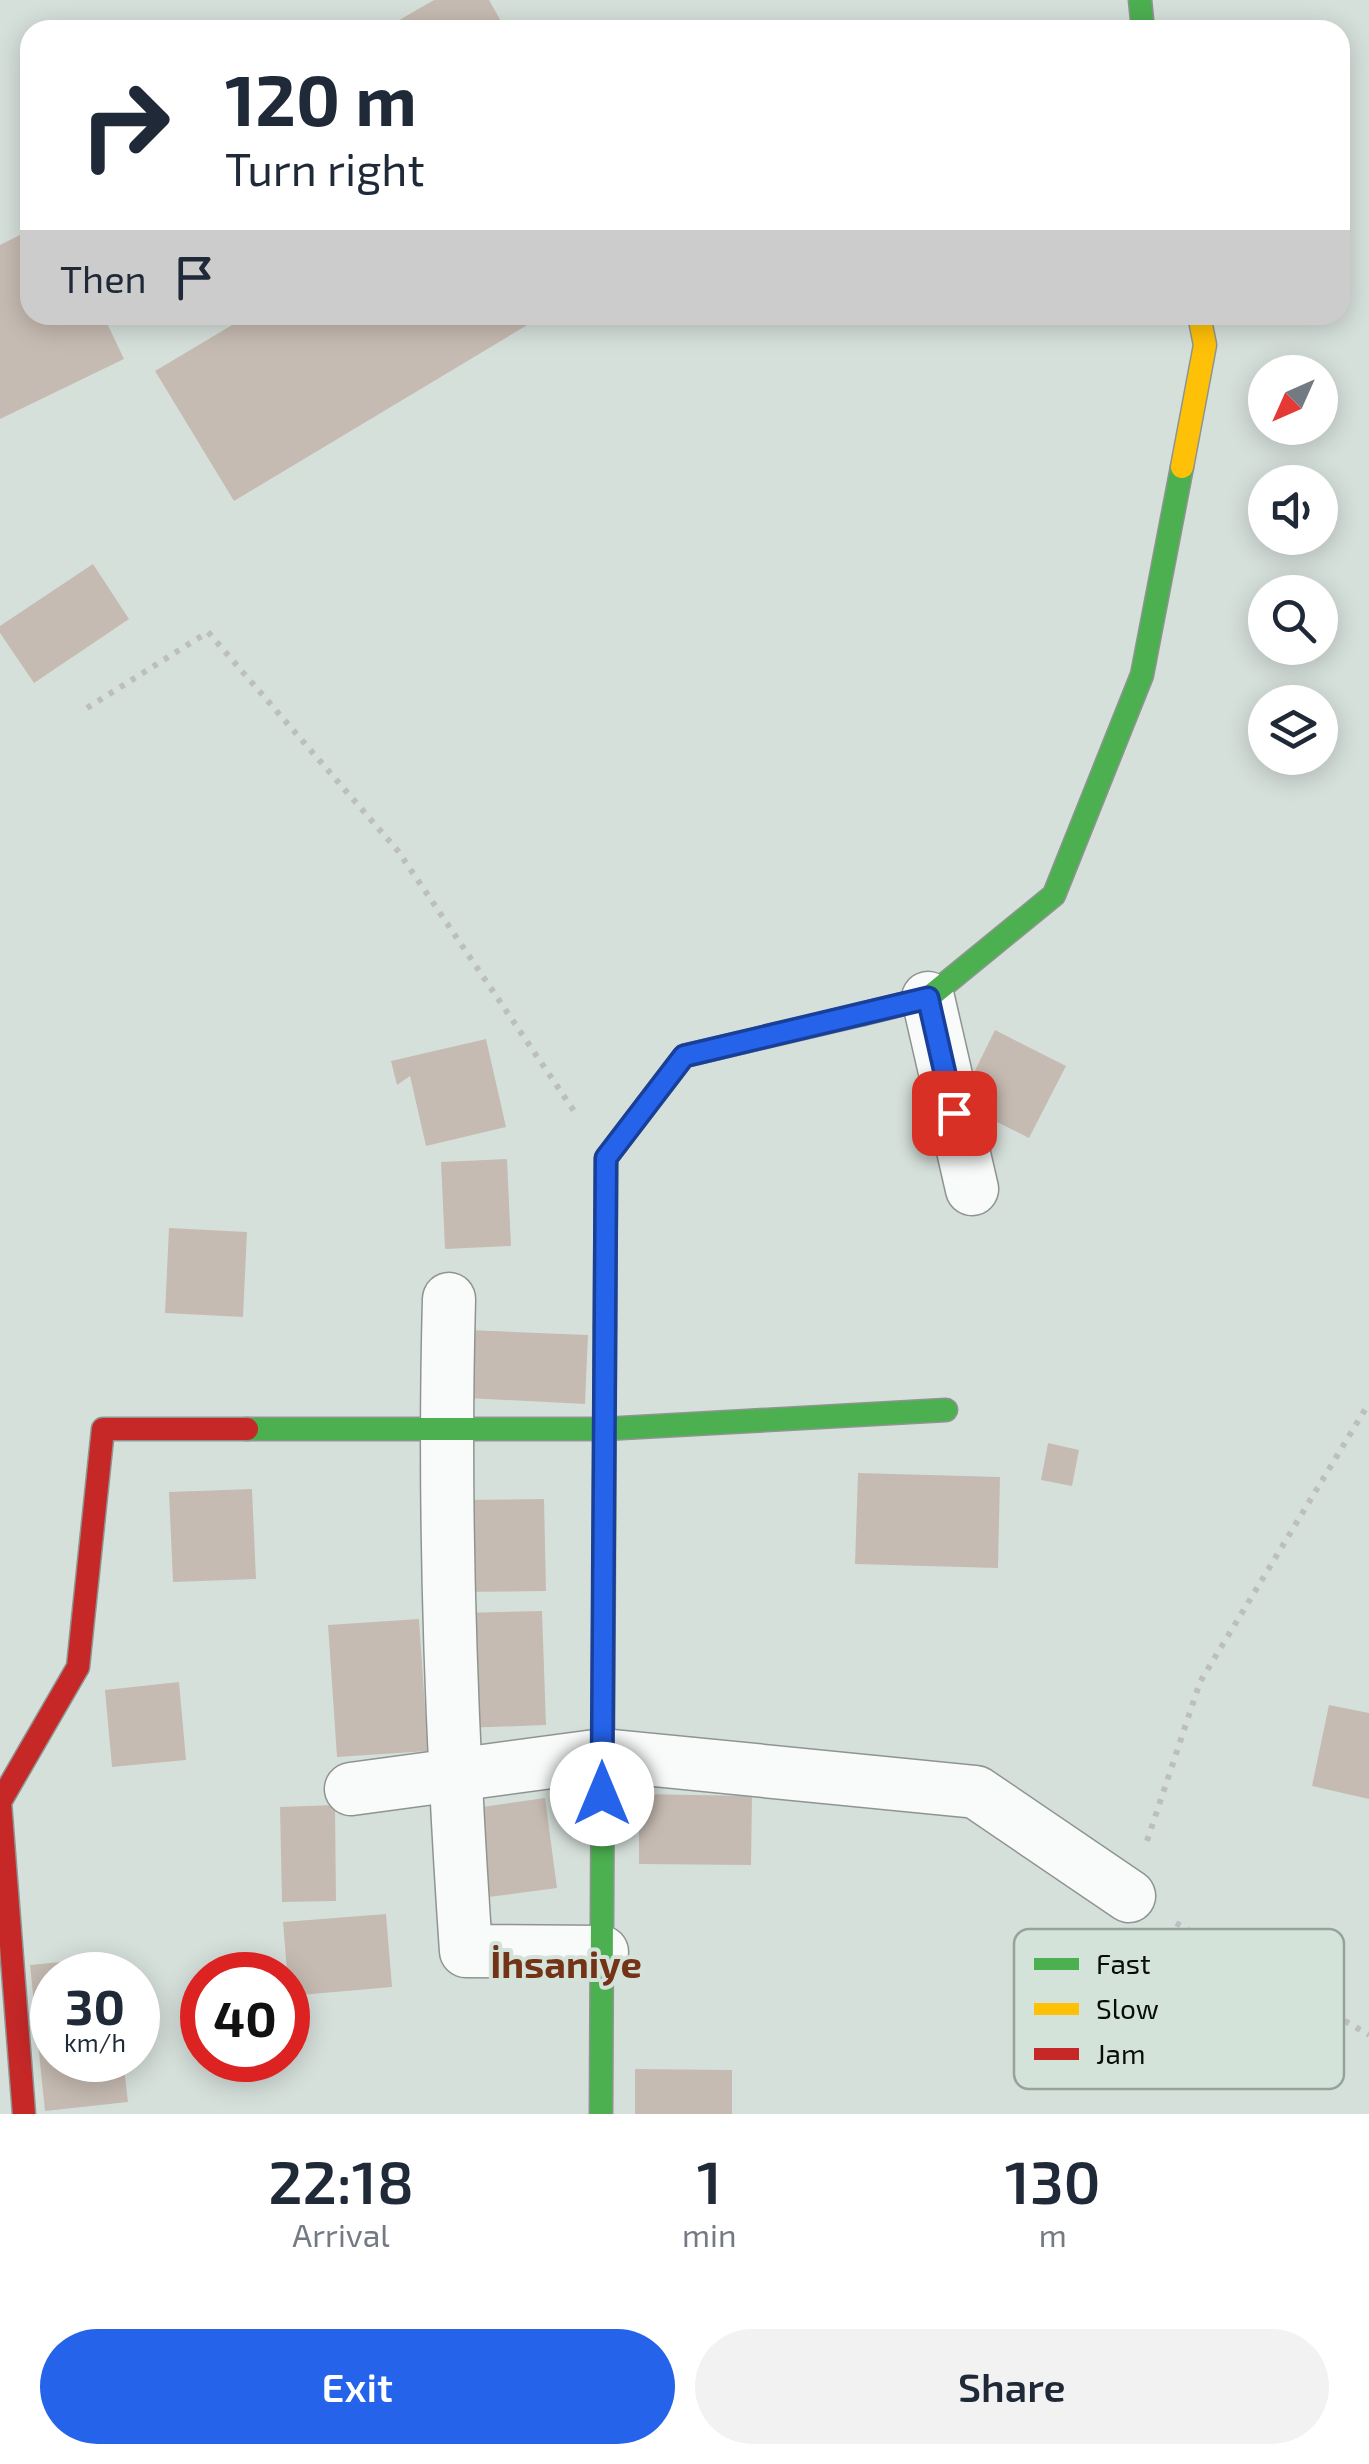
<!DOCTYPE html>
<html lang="en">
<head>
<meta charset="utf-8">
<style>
	:root { --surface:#fff; --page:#f2f2f3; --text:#1f2937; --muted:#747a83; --accent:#2563eb }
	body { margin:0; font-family:"Exo 2",sans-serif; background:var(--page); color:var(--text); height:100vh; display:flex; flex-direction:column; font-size:38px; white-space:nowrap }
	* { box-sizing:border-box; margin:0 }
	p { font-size:32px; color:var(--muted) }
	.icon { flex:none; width:55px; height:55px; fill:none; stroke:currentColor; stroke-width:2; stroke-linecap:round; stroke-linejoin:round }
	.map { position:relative; height:2114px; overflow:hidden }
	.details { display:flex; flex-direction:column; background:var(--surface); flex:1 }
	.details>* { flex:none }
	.banner { position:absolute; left:20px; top:20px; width:1330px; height:305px; border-radius:30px; box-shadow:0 5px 25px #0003; background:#fff; color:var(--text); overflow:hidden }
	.needle { width:65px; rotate:225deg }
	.controls { position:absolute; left:1248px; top:355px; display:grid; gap:20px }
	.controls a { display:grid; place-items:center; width:90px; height:90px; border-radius:50%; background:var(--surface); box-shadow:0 5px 25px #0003; font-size:50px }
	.speed { position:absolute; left:30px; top:1952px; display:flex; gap:20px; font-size:50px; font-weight:700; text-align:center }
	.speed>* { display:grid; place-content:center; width:130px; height:130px; border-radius:50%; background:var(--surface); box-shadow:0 5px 25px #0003; line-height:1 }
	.speed small { font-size:25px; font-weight:400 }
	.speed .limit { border:15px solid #d22; background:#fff; color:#111 }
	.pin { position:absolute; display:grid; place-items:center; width:85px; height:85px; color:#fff; margin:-42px; border-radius:20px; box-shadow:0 5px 15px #0006 }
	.me { position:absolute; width:110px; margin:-55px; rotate:0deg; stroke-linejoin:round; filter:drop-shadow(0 0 8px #0008) }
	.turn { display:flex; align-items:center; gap:35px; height:210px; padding:0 40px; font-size:45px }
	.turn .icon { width:130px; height:130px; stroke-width:2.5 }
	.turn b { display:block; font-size:70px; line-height:85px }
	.then { display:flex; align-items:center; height:95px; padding:0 40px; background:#0003; gap:20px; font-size:38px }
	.eta { display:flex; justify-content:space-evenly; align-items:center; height:170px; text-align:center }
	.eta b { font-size:60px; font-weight:600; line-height:70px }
	.cta { display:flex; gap:20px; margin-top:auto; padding:20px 40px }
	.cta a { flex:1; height:115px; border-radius:60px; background:var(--accent); color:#fff; font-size:40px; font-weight:600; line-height:115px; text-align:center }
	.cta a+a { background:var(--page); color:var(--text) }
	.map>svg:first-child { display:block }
	.building { fill:#c6bbb2 }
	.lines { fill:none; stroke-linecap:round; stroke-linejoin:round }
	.street-casing { stroke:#8e9591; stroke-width:55 }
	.fast-casing { stroke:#8e9591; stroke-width:25 }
	.slow-casing { stroke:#8e9591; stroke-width:25 }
	.jam-casing { stroke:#8e9591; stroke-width:25 }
	.path { stroke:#bcbfbd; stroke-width:6; stroke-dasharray:5 8; stroke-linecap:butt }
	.street { stroke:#f9fafa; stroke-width:52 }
	.fast { stroke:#4caf50; stroke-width:22 }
	.slow { stroke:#ffc107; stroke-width:22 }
	.jam { stroke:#c62828; stroke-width:22 }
	.route-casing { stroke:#184099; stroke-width:25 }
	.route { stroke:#2563eb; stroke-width:18 }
	.labels { text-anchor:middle; stroke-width:8; stroke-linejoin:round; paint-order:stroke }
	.quarter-label { font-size:38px; font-weight:bold; fill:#743317; stroke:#d3e3da }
	.key { fill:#d3e3da; stroke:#96a39c; stroke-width:2.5 }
	.key-label { font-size:28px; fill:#080d0a }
</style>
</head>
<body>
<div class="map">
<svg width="1369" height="2114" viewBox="0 0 1369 2114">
	<rect width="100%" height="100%" fill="#d6e0db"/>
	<!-- building -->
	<g class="building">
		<path d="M434,0H489L506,30H382Z"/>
		<path d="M30,230V315H103L124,359L0,419V245Z"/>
		<path d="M249,315H544L234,501L155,371Z"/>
		<path d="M93,564L129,619L34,683L0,633V626Z"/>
		<path d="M995,1030L1066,1066L1029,1138L959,1103Z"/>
		<path d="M486,1039L506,1127L426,1146L410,1076L397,1085L391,1061Z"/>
		<path d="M507,1159L511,1246L445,1249L441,1162Z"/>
		<path d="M169,1228L247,1232L243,1317L165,1313Z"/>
		<path d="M469,1330L588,1335L585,1404L466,1398Z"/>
		<path d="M1048,1443L1079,1450L1072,1486L1041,1480Z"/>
		<path d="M858,1473L1000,1477L998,1568L855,1564Z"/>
		<path d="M252,1489L256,1579L173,1582L169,1492Z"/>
		<path d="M544,1499L546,1591L459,1592L458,1500Z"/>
		<path d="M542,1611L546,1725L465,1728L461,1613Z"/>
		<path d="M419,1619L428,1751L337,1757L328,1625Z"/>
		<path d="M179,1682L186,1760L112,1767L105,1690Z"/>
		<path d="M1329,1705L1369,1713V1799L1312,1786Z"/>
		<path d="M639,1794L752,1796L751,1865L639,1864Z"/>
		<path d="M545,1798L557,1888L481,1898L468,1809Z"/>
		<path d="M335,1805L336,1901L282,1902L280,1807Z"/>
		<path d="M386,1914L392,1987L289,1996L283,1922Z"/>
		<path d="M112,1957L114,1975H52V2060H123L128,2102L45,2111L30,1965Z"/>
		<path d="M635,2069L732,2070V2114H635Z"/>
	</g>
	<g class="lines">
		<defs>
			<g id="street">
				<path d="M928,998L972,1189"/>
				<path d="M449,1299C443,1516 451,1733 466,1951L602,1952"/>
				<path d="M351,1789L603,1755L976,1792L1129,1896"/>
			</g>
			<g id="fast">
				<path d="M1140,0L1143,30"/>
				<path d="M863,1014L928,998L1054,895L1142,675L1182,467"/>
				<path d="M247,1429H604L946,1410"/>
				<path d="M601,2114L605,1327"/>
			</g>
			<g id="slow">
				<path d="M1182,467L1205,345L1199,315"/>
				<path d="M605,1327L606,1158L684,1056L863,1014"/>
			</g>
			<path id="jam" d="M24,2114L0,1802L78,1667L103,1429H247"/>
		</defs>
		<!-- street casing -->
		<use href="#street" class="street-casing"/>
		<!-- fast casing -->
		<use href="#fast" class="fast-casing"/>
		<!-- slow casing -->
		<use href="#slow" class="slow-casing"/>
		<!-- jam casing -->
		<use href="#jam" class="jam-casing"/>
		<!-- path -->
		<g class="path">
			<path d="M87,708L208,632L398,851L574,1111"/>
			<path d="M1147,1841L1200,1682L1369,1403"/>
			<path d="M1176,1923L1369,2035"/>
		</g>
		<!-- street -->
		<use href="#street" class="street"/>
		<!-- fast -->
		<use href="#fast" class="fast"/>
		<!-- slow -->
		<use href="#slow" class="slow"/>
		<!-- jam -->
		<use href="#jam" class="jam"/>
	</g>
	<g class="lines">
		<defs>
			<path id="route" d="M602,1794L606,1158L684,1056L928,998L954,1113"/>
		</defs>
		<!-- route casing -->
		<use href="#route" class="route-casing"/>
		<!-- route -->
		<use href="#route" class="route"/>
	</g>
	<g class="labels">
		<!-- quarter labels -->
		<g class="quarter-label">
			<text x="566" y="1978">İhsaniye</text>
		</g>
	</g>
	<!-- legend -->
	<rect x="1014" y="1929" width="330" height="160" rx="15" class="key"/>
	<rect x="1034" y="1958" width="45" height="12" fill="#4caf50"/>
	<rect x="1034" y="2003" width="45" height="12" fill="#ffc107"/>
	<rect x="1034" y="2048" width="45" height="12" fill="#c62828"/>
	<g class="key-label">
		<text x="1096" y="1974">Fast</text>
		<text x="1096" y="2019">Slow</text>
		<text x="1096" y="2064">Jam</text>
	</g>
</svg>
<div class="controls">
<a><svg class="needle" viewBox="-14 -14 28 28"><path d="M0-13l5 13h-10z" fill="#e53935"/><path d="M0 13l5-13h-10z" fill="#747a83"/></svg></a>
<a><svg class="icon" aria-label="sound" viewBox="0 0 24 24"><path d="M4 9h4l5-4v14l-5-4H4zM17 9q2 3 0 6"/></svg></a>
<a><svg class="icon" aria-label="search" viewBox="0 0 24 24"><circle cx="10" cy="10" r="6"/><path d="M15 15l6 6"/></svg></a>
<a><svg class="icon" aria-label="layers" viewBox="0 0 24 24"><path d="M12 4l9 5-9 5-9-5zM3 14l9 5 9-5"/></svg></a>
</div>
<div class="speed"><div>30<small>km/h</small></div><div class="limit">40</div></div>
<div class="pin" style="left:954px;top:1113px;background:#d93025"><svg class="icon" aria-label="arrive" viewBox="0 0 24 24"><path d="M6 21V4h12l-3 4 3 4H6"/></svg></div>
<svg class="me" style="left:602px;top:1794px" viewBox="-20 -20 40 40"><circle r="19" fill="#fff"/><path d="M0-13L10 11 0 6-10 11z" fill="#2563eb"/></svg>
<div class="banner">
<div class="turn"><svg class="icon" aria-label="right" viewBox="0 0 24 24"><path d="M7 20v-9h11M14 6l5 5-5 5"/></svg><div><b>120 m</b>Turn right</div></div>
<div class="then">Then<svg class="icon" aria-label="arrive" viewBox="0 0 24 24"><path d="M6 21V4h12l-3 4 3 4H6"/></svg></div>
</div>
</div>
<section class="details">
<div class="eta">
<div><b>22:18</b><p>Arrival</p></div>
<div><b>1</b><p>min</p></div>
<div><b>130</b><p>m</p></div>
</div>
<div class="cta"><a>Exit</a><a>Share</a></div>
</section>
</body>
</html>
